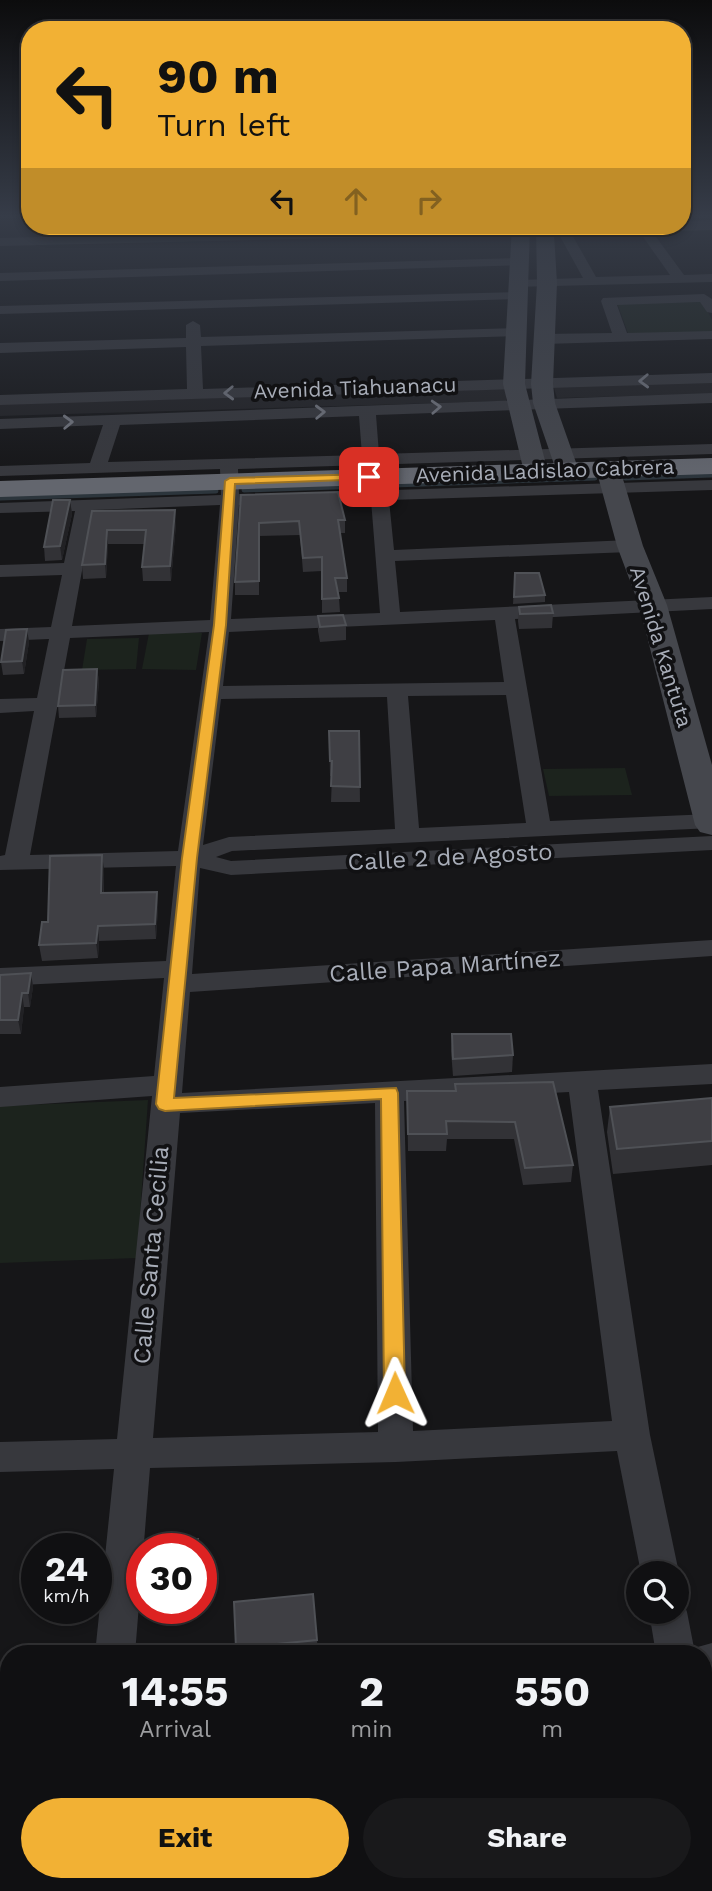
<!DOCTYPE html>
<html lang="en">
<head>
<meta charset="utf-8">
<style>
	:root { --surface:#101012; --page:#19191b; --text:#f1f3f6; --muted:#9c9d9f; --line:#303032; --accent:#f2b134 }
	body { margin:0; font-family:"Work Sans",sans-serif; background:var(--page); color:var(--text); height:100vh; display:flex; flex-direction:column; font-size:26px; white-space:nowrap }
	* { box-sizing:border-box; margin:0 }
	p { font-size:23px; color:var(--muted) }
	.icon { flex:none; width:38px; height:38px; fill:none; stroke:currentColor; stroke-width:2; stroke-linecap:round; stroke-linejoin:round }
	.map { position:relative; flex:1; overflow:hidden }
	.sheet { position:absolute; left:0px; top:1645px; width:712px; height:247px; display:flex; flex-direction:column; background:var(--surface); border-radius:28px 28px 0 0; box-shadow:0 4px 10px #0003,0 0 0 2px var(--line) }
	.sheet>* { flex:none }
	.top-card { position:absolute; left:21px; top:21px; width:670px; height:214px; border-radius:28px; box-shadow:0 4px 10px #0003,0 0 0 2px var(--line); background:#f2b134; color:#111; overflow:hidden }
	.controls { position:absolute; left:626px; top:1561px; display:grid; gap:14px }
	.controls a { display:grid; place-items:center; width:63px; height:63px; border-radius:50%; background:var(--surface); box-shadow:0 4px 10px #0003,0 0 0 2px var(--line); font-size:35px }
	.speed { position:absolute; left:21px; top:1533px; display:flex; gap:14px; font-size:35px; font-weight:700; text-align:center }
	.speed>* { display:grid; place-content:center; width:91px; height:91px; border-radius:50%; background:var(--surface); box-shadow:0 4px 10px #0003,0 0 0 2px var(--line); line-height:1 }
	.speed small { font-size:18px; font-weight:400 }
	.speed .limit { border:10px solid #d22; background:#fff; color:#111 }
	.pin { position:absolute; display:grid; place-items:center; width:60px; height:60px; color:#fff; margin:-30px; border-radius:14px; box-shadow:0 4px 10px #0006 }
	.me { position:absolute; width:77px; margin:-38px; rotate:359deg; stroke-linejoin:round; filter:drop-shadow(0 0 5px #0008) }
	.turn { display:flex; align-items:center; gap:24px; height:147px; padding:0 21px; font-size:32px }
	.turn .icon { width:91px; height:91px; stroke-width:2.5 }
	.turn b { display:block; font-size:49px; line-height:60px }
	.lanes { display:flex; align-items:center; height:66px; padding:0 21px; background:#0003; justify-content:center; gap:35px; direction:ltr }
	.lanes .off { opacity:.35 }
	.eta { display:flex; justify-content:space-evenly; align-items:center; height:119px; text-align:center }
	.eta b { font-size:42px; font-weight:700; line-height:49px }
	.button { display:flex; gap:14px; margin-top:auto; padding:14px 21px }
	.button a { flex:1; height:80px; border-radius:42px; background:var(--accent); color:#111; font-size:28px; font-weight:700; line-height:80px; text-align:center }
	.button a+a { background:var(--page); color:var(--text) }
	.map>svg:first-child { display:block }
	.built { fill:#222225 }
	.green { fill:#1c231d }
	.lines { fill:none; stroke-linecap:round; stroke-linejoin:round }
	.stream { stroke:#2c353c; stroke-width:5 }
	.street { fill:#37383d; fill-rule:evenodd }
	.secondary { fill:#45474d; fill-rule:evenodd }
	.highway { fill:#63666e; fill-rule:evenodd }
	.wall { fill:#323236 }
	.shaded-wall { fill:#212124 }
	.building { fill:#3f3f44; stroke:#4f5156; stroke-width:2 }
	.oneway { stroke:#757881 }
	.route { fill:#f2b134; stroke:#9d7322; stroke-width:2 }
	.labels { text-anchor:middle; stroke-width:7; stroke-linejoin:round; paint-order:stroke }
	.far-street-label { font-size:21px; fill:#a8adb8; stroke:#111113 }
	.street-label { font-size:24px; fill:#a8adb8; stroke:#111113 }
</style>
</head>
<body>
<div class="map">
<svg width="712" height="1891" viewBox="0 0 712 1891">
	<rect width="100%" height="100%" fill="#161618"/>
	<!-- built -->
	<g class="built">
		<path d="M712,381V394L557,398L553,385Z"/>
		<path d="M507,389L506,401L0,416V404Z"/>
	</g>
	<!-- green -->
	<g class="green">
		<path d="M703,302L712,320V333L634,335L628,333L617,303Z"/>
		<path d="M149,633H202L196,670L142,669Z"/>
		<path d="M139,638L136,669L82,670L87,639Z"/>
		<path d="M625,768L632,795L549,796L543,769Z"/>
		<path d="M148,1100L137,1258L0,1263V1106Z"/>
	</g>
	<g class="lines">
		<!-- stream -->
		<g class="stream">
			<path d="M625,478L712,475"/>
			<path d="M244,490L595,478"/>
			<path d="M0,498L216,491"/>
		</g>
		<!-- street -->
		<g class="street">
			<path d="M517,226H547L550,229L544,233L0,246V238Z"/>
			<path d="M559,226H567L596,277L670,275L636,227L648,226L684,275L712,274V282L513,287L511,284L518,280L583,278L556,229Z"/>
			<path d="M519,258L524,259V265L0,281V273Z"/>
			<path d="M517,292L522,293V299L0,314V306Z"/>
			<path d="M704,294L712,299V313L707,312L700,302L617,305L627,333L712,331V339L544,344L536,339L544,334L612,333L601,301L603,298Z"/>
			<path d="M193,321L200,325L201,337L517,328L524,332L517,336L201,346L203,389L712,373V383L0,405V395L187,389L186,347L0,353V343L186,338V325Z"/>
			<path d="M712,393V403L376,415L379,454L712,444V454L238,469L239,494L253,495L256,499L253,503L239,505L231,619L380,613L371,500L306,502L300,501L297,497L300,493L712,480V490L389,500L394,550L630,540L639,546L630,552L395,561L400,612L712,597V609L515,619L550,821L711,814L712,828L232,851L216,857L231,861L712,836V850L231,875L200,868L192,974L712,940V956L190,992L182,1093L712,1064V1084L598,1090L650,1435L679,1573L677,1577V1573H641L617,1451L396,1462L150,1468L135,1654H95L114,1469L0,1472V1442L117,1439L152,1096L0,1107V1087L154,1076L164,978L0,986V968L166,961L176,866L0,870V856L5,855L34,711L0,713V699L37,698L49,639L0,641V629L51,627L62,575L0,577V565L64,563L75,511L0,513V503L221,495L220,469L0,476V466L90,463L103,425L0,429V419ZM359,416L362,455L108,462L120,425ZM220,505L210,620L72,626L93,510ZM495,620L504,682L223,686L229,632ZM209,632L178,851L30,855L70,638ZM506,695L526,823L419,828L408,696ZM387,697L395,829L229,837L203,845L221,699ZM569,1092L612,1421L413,1431L404,1101ZM375,1103L378,1432L153,1438L180,1113Z"/>
			<path d="M677,1598L682,1599L687,1612L694,1648L712,1643V1681L704,1682V1654H656L649,1612H677Z"/>
			<path d="M704,1815L712,1818V1891H689L688,1883H704Z"/>
			<path d="M69,1883H113L112,1891H68Z"/>
			<rect x="394" y="1883" width="44" height="8"/>
		</g>
		<!-- secondary -->
		<g class="secondary">
			<path d="M712,220V230L554,234L557,283L553,384L555,403L579,471L576,476L567,478L558,476L533,403L531,384L537,283L536,226H682V221Z"/>
			<path d="M512,226H530L525,384L548,472L545,477L536,479L527,477L524,472L503,384Z"/>
			<path d="M608,462L617,464L620,469L643,546L667,605L712,765V835L700,832L695,825L639,605L617,546L596,469L599,464Z"/>
		</g>
		<!-- highway -->
		<path class="highway" d="M712,458V474L0,497V481Z"/>
	</g>
	<!-- wall -->
	<g class="wall">
		<path d="M241,495L345,520V533H340L347,578V592H338L339,598L340,612L322,613V571L303,572L300,535L259,536V595H235V582Z"/>
		<path d="M70,500L72,514L62,560L45,561L44,547Z"/>
		<path d="M92,511L176,524L171,581H143L142,567L144,544H108L106,578L83,579L82,565Z"/>
		<path d="M515,573L545,595V602L513,604Z"/>
		<path d="M519,607L553,613L552,628L519,629L518,621Z"/>
		<path d="M318,616L346,625V640L320,642L318,631Z"/>
		<path d="M27,629L29,642L24,674L3,675L1,662Z"/>
		<path d="M97,669L99,681L96,717L59,718L58,706Z"/>
		<path d="M329,731H359L360,802H331L332,776H330Z"/>
		<path d="M102,855L104,870V893L157,892L158,907L156,939L99,941L98,958L42,961L39,945L48,922Z"/>
		<path d="M31,973L33,987L30,1007H24L21,1034H0V975Z"/>
		<path d="M452,1034L513,1055L512,1072L453,1076L451,1051Z"/>
		<path d="M553,1082L573,1165L571,1182L523,1185L514,1139H447L446,1151H408L407,1091H455V1084Z"/>
		<path d="M712,1098V1165L613,1174L607,1132L610,1107Z"/>
		<path d="M201,1572L204,1604H201Z"/>
		<path d="M234,1602L317,1640L318,1654H237Z"/>
		<path d="M149,1608H171L149,1611Z"/>
		<path d="M9,1710V1768L0,1769V1711Z"/>
	</g>
	<!-- shaded-wall -->
	<g class="shaded-wall">
		<path d="M70,500L72,514L62,560L60,546Z"/>
		<path d="M175,510L176,524L171,581L170,566Z"/>
		<path d="M107,530L108,544L106,578L105,564Z"/>
		<path d="M27,629L29,642L24,674L22,661Z"/>
		<path d="M97,669L99,681L96,717L95,705Z"/>
		<path d="M102,855L104,870L103,909L101,893Z"/>
		<path d="M157,892L158,907L156,939L155,924Z"/>
		<path d="M98,926L99,941L98,958L96,943Z"/>
		<path d="M31,973L33,987L30,1007L28,993Z"/>
		<path d="M22,993L24,1007L21,1034L18,1020Z"/>
	</g>
	<!-- building -->
	<g class="building">
		<path d="M338,492L345,520H338L347,578H335L339,598L322,599V557L303,558L299,521L259,523V581L235,582L241,495Z"/>
		<path d="M53,500H70L60,546L44,547Z"/>
		<path d="M175,510L170,566L142,567L146,530H107L105,564L82,565L92,511Z"/>
		<path d="M515,573H539L545,595L514,597Z"/>
		<path d="M551,605L553,613L520,614L519,607Z"/>
		<path d="M343,615L346,625L320,627L318,616Z"/>
		<path d="M27,629L22,661L1,662L6,630Z"/>
		<path d="M97,669L95,705L58,706L63,670Z"/>
		<path d="M329,731H359L360,787L331,786L332,761H330Z"/>
		<path d="M102,855L101,893L157,892L155,924L98,926L96,943L39,945L42,922H48L50,856Z"/>
		<path d="M31,973L28,993H22L18,1020H0V975Z"/>
		<path d="M452,1034H511L513,1055L453,1059Z"/>
		<path d="M553,1082L573,1165L525,1168L515,1122L446,1121L447,1134H408L407,1091H456L455,1084Z"/>
		<path d="M712,1098V1141L617,1149L610,1107Z"/>
		<path d="M198,1539L199,1549H144V1545Z"/>
		<path d="M313,1594L317,1640L236,1648L234,1602Z"/>
		<path d="M9,1710V1751L0,1752V1711Z"/>
	</g>
	<!-- one-way arrows -->
	<defs><path id="oneway-chevron" d="M-2-3.5L2.5 0L-2 3.5" fill="none" stroke-width="1.6" stroke-linecap="round" stroke-linejoin="round" transform="scale(1.75)"/></defs>
	<g class="oneway">
		<use href="#oneway-chevron" transform="translate(644 381) rotate(178)"/>
		<use href="#oneway-chevron" transform="translate(229 393) rotate(178)"/>
		<use href="#oneway-chevron" transform="translate(436 407) rotate(-3)"/>
		<use href="#oneway-chevron" transform="translate(320 412) rotate(-2)"/>
		<use href="#oneway-chevron" transform="translate(68 422) rotate(-2)"/>
	</g>
	<!-- sky -->
	<linearGradient id="sky" x2="0" y2="1"><stop stop-color="#0c0c0d"/><stop offset="0.45" stop-color="#363c48"/><stop offset="1" stop-color="#363c48" stop-opacity="0"/></linearGradient>
	<rect width="712" height="480" fill="url(#sky)"/>
	<!-- route -->
	<path class="route" d="M369,474L375,477L373,479L235,484L226,625L197,858L174,1098L396,1088L398,1093L405,1393L402,1399L395,1401L387,1399L384,1393L381,1099L165,1111L159,1109L156,1104L182,858L214,625L225,481L230,478Z"/>
	<g class="labels">
		<!-- far-street labels -->
		<g class="far-street-label">
			<text transform="translate(355 388) rotate(-2)" y="7">Avenida Tiahuanacu</text>
			<text transform="translate(545 471) rotate(-2)" y="7">Avenida Ladislao Cabrera</text>
			<text transform="translate(661 647) rotate(73)" y="7">Avenida Kantuta</text>
		</g>
		<!-- street labels -->
		<g class="street-label">
			<text transform="translate(450 857) rotate(-3)" y="8">Calle 2 de Agosto</text>
			<text transform="translate(445 966) rotate(-4)" y="8">Calle Papa Martínez</text>
			<text transform="translate(151 1255) rotate(-85)" y="8">Calle Santa Cecilia</text>
		</g>
	</g>
</svg>
<div class="controls">
<a><svg class="icon" aria-label="search" viewBox="0 0 24 24"><circle cx="10" cy="10" r="6"/><path d="M15 15l6 6"/></svg></a>
</div>
<div class="speed"><div>24<small>km/h</small></div><div class="limit">30</div></div>
<div class="pin" style="left:369px;top:477px;background:#d93025"><svg class="icon" aria-label="arrive" viewBox="0 0 24 24"><path d="M6 21V4h12l-3 4 3 4H6"/></svg></div>
<svg class="me" style="left:395px;top:1393px" viewBox="-20 -20 40 40"><path d="M0-17L14 15 0 8-14 15z" fill="#f2b134" stroke="#fff" stroke-width="4"/></svg>
<div class="top-card">
<div class="turn"><svg class="icon" aria-label="left" viewBox="0 0 24 24"><path d="M17 20v-9H6M10 6l-5 5 5 5"/></svg><div><b>90 m</b>Turn left</div></div>
<div class="lanes"><svg class="icon" aria-label="left" viewBox="0 0 24 24"><path d="M17 20v-9H6M10 6l-5 5 5 5"/></svg><svg class="icon off" aria-label="ahead" viewBox="0 0 24 24"><path d="M12 20V5M6 11l6-6 6 6"/></svg><svg class="icon off" aria-label="right" viewBox="0 0 24 24"><path d="M7 20v-9h11M14 6l5 5-5 5"/></svg></div>
</div>
<section class="sheet">
<div class="eta">
<div><b>14:55</b><p>Arrival</p></div>
<div><b>2</b><p>min</p></div>
<div><b>550</b><p>m</p></div>
</div>
<div class="button"><a>Exit</a><a>Share</a></div>
</section>
</div>
</body>
</html>
